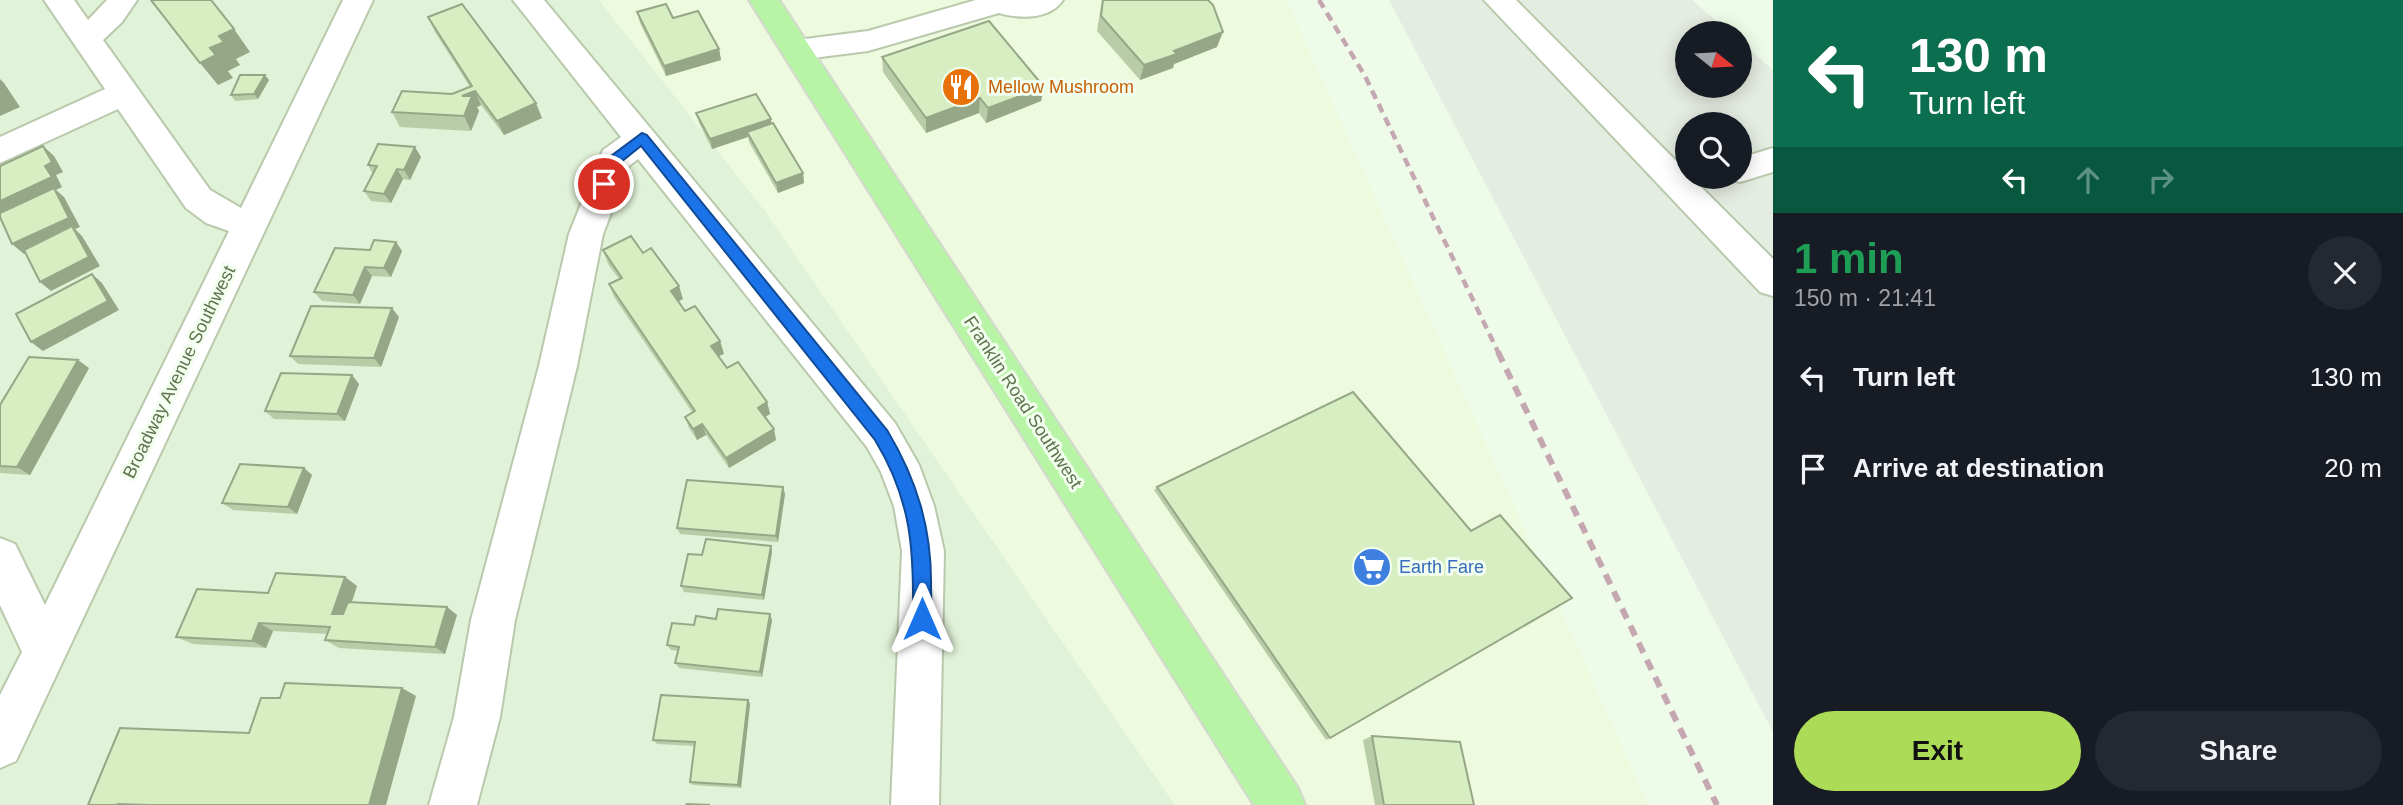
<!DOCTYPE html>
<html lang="en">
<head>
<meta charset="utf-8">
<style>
	:root { --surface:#171b24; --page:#242831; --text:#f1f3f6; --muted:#9ea1a6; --accent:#abdb57 }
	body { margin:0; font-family:Helvetica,sans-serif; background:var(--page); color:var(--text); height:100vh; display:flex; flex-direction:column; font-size:26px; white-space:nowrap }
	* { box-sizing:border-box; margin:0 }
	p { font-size:23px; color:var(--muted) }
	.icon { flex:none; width:38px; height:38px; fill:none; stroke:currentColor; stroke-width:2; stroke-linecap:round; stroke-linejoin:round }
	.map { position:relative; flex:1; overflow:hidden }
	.drawer { display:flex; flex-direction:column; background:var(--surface); width:630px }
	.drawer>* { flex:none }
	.hud { background:#0b6e4f; color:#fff; overflow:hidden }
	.needle { width:46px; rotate:108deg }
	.fabs { position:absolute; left:1675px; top:21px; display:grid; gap:14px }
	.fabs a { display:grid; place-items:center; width:77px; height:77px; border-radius:50%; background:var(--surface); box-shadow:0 4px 18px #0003; font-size:35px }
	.pin { position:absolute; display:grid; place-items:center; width:60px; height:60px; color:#fff; margin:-30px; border:4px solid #fff; border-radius:50%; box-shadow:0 2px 7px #0007 }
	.me { position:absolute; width:77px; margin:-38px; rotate:0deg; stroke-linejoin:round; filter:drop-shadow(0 0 5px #0008) }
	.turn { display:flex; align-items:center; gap:24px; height:147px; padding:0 21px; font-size:32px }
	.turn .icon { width:91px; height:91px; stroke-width:2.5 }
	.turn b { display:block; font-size:49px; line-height:60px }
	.lanes { display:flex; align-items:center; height:66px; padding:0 21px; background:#0003; justify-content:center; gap:35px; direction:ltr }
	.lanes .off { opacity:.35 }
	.round { display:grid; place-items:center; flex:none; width:74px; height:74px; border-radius:37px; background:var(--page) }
	.head { display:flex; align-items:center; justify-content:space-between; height:119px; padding:0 21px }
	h1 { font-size:42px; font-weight:700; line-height:52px; color:#1e9e55 }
	.primary-button { display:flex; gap:14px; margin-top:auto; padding:14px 21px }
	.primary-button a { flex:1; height:80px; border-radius:42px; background:var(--accent); color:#111; font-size:28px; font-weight:700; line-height:80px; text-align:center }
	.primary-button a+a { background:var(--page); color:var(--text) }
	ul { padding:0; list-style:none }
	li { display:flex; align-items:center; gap:21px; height:91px; padding:0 21px }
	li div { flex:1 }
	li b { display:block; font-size:26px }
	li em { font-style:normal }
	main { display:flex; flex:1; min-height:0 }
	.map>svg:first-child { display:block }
	.residential { fill:#e0f2d7 }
	.commercial { fill:#edfadd }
	.industrial { fill:#e5ece1; fill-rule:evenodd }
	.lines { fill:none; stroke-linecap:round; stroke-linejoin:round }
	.minor-casing { stroke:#b9c9ac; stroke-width:4 }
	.major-casing { stroke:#d3d8cd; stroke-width:4 }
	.minor { fill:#fff; fill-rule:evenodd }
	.major { fill:#b8f4a6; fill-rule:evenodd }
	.rail-far1 { stroke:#c4a7b0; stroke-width:4.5; stroke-dasharray:9 6; stroke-linecap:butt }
	.rail { stroke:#c4a7b0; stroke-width:6; stroke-dasharray:11 8; stroke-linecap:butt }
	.wall { fill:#b8cda7 }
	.shaded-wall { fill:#96a788 }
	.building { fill:#d6eec2; stroke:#96a788; stroke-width:2 }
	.route { fill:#1a73e8; stroke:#114b97; stroke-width:2 }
	.labels { text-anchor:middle; stroke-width:6; stroke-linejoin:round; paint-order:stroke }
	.food-label { font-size:18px; fill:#c56008; stroke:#f2feee; text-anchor:start }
	.street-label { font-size:18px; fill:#61734e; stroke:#f2feee }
	.shop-label { font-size:18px; fill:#366cbe; stroke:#f2feee; text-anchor:start }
</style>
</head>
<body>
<main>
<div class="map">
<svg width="1773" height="805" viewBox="0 0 1773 805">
	<rect width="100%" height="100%" fill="#edfbe8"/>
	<!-- residential -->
	<path class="residential" d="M0,0H599L765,211L1175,805H0Z"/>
	<!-- commercial -->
	<path class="commercial" d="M599,0H1286L1648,805H1175L765,211Z"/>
	<!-- industrial -->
	<path class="industrial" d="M1389,0H1692L1730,33H1687V86H1740V41L1773,70V732ZM1687,124H1740V177H1687Z"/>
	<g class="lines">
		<defs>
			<g id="minor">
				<path d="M44,0H74L88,20L107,0H137L122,22L103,40L210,190L241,208L343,0H373L16,761L0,768V695L22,652L0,605V538L15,544L45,605L229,231L206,223L186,208L118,109L0,163V137L105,89Z"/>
				<path d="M513,0H544L895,423L919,465L934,506L944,551L939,805H891L902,551L894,506L881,472L867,447L638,159L629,166L603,234L577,366L515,620L500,717L477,805H429L454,717L471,620L539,366L569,234L599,159L603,150L621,137Z"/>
				<path d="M976,0H1063C1050,20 1019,19 999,13L868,51L797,60L786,57L782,50L786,43L797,40L868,31Z"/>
				<path d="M1484,0H1516L1687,172V177H1691L1773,259V296L1760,292Z"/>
				<path d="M1773,148V172L1740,182L1728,179L1740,177V158Z"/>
			</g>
			<path id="major" d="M749,0H779L1298,788L1305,805H1254Z"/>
		</defs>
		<!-- minor casing -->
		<use href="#minor" class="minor-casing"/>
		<!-- major casing -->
		<use href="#major" class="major-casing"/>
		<!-- minor -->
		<use href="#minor" class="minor"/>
		<!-- major -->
		<use href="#major" class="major"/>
		<!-- rail-far1 -->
		<path class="rail-far1" d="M1319,0L1365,76L1499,354"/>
		<!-- rail -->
		<path class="rail" d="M1498,352L1717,805"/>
	</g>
	<!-- wall -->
	<g class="wall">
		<path d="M1102,0H1208L1217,47L1174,64L1173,68L1140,80L1097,31Z"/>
		<path d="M637,12L673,18L719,49L721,60L666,76L640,23Z"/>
		<path d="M428,17L542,118L504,135L481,105L477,107L479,111L471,131L400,127L392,112L452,94L470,87L435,32Z"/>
		<path d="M882,57L1044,87L1041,101L986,123L979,113L926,133L883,72Z"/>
		<path d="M269,80L258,99L235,101L231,95Z"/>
		<path d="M696,113L771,119V124L803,173L804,183L778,193L749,142L748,137L712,149L699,123Z"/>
		<path d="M421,157L410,180L403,179L391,203L371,201L364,191L373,174L368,165Z"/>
		<path d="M396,242L402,251L391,277L372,276L360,304L322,301L314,292L370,250Z"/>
		<path d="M603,250L643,253L683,299L678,301L685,311L720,341L724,354L718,356L727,368L767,402L770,414L765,417L776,440L729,468L706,435L697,440L689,428L685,417L692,412L614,297L609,284L619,279L608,264Z"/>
		<path d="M399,317L381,367L298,364L290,356Z"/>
		<path d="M89,368L30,475L0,473V405Z"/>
		<path d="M359,384L345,421L274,419L265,411Z"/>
		<path d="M304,468L312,475L297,514L233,510L222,503Z"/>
		<path d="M1157,487L1471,531L1572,598L1326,740L1154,490Z"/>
		<path d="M785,494L778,542L680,534L677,528Z"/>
		<path d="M771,546L772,552L764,600L684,592L681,586Z"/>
		<path d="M345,577L357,586L352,602L447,607L457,615L445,654L339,648L325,640L328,634L273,631L266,648L193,644L176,637L268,593Z"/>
		<path d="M716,619L772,620L762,677L679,668L675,663L678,651L671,650L667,645L694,625Z"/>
		<path d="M748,700L750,704L741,788L693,785L690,782L695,746L657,744L653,740Z"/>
		<path d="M1372,736L1474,805H1375L1363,740Z"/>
	</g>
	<!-- shaded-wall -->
	<g class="shaded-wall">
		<path d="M234,29L250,52L236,59L240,65L228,71L233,78L218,85L200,63L219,36Z"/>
		<path d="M1223,32L1217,47L1174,64L1173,68L1140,80L1144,65L1174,51Z"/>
		<path d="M719,49L721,60L666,76L664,66Z"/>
		<path d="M265,75L269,80L258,99L254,94Z"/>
		<path d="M0,79L4,83L20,107L0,116Z"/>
		<path d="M1044,87L1041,101L986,123L988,108Z"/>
		<path d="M475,91L481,105L477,107L479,111L471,131L464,116L462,96Z"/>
		<path d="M980,98L979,113L926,133V118Z"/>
		<path d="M536,103L542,118L504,135L497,121Z"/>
		<path d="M771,119L772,129L747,132L748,137L712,149L710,139Z"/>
		<path d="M43,146L54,156L63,172L56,175L62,187L56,190L64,197L80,227L75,229L82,236L100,266L51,291L40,282L74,230L24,254L12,244L0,216V201L45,166Z"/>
		<path d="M415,147L421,157L410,180L404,170Z"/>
		<path d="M397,169L403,179L391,203L384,194Z"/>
		<path d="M803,173L804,183L778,193L776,183Z"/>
		<path d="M396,242L402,251L391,277L384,268Z"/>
		<path d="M365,267L372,276L360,304L353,295Z"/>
		<path d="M92,274L102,283L119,310L43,351L31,342Z"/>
		<path d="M679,286L683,299L675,303L671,291Z"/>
		<path d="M392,308L399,317L381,367L374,358Z"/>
		<path d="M720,341L724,354L714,358L711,346Z"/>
		<path d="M78,360L89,368L30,475L17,467Z"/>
		<path d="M352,375L359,384L345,421L337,414Z"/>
		<path d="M767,402L770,414L761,419L758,408Z"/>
		<path d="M702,424L706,435L697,440L693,429Z"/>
		<path d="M774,429L776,440L729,468L726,458Z"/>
		<path d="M304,468L312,475L297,514L288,507Z"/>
		<path d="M783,487L785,494L778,542L776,536Z"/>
		<path d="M771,546L772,552L764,600L762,595Z"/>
		<path d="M345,577L357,586L345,621L332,614Z"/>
		<path d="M447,607L457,615L445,654L435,647Z"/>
		<path d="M770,614L772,620L762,677L760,672Z"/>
		<path d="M259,623L273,631L266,648L252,641Z"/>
		<path d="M402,688L416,696L386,805H369Z"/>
		<path d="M748,700L750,704L741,788L738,785Z"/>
	</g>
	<!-- building -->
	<g class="building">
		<path d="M151,0H211L234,29L219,36L224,42L210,48L216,55L200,63Z"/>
		<path d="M1103,0H1208L1213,5L1223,32L1174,51L1177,54L1144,65L1101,16Z"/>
		<path d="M462,4L536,103L497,121L475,91L462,96H472L464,116L392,112L402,91L452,94L472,86L428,17Z"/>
		<path d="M666,4L673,18L698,11L719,49L664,66L637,12Z"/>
		<path d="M989,21L1044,87L988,108L980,98L926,118L882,57Z"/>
		<path d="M240,75H265L254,94L231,95Z"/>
		<path d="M756,94L771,119L710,139L696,113Z"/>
		<path d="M773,123L803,173L776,183L747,132Z"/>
		<path d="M378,144L415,147L404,170L397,169L384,194L364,191L377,166L368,165Z"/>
		<path d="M43,146L52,162L45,166L52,177L0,201V166Z"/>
		<path d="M54,188L69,218L12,244L0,217V213Z"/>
		<path d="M72,226L89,257L40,282L24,250Z"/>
		<path d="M631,236L643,253L651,248L679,286L671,291L685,311L695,306L720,341L711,346L727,368L738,362L767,402L758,408L774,429L726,458L702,424L693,429L685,417L695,411L609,284L622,278L603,250Z"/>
		<path d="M374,240L396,242L384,268L365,267L353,295L314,292L335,248L370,250Z"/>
		<path d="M92,274L108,301L31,342L16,314Z"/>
		<path d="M311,306L392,308L374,358L290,356Z"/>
		<path d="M29,357L78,360L17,467L0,466V405Z"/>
		<path d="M281,373L352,375L337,414L265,411Z"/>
		<path d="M1353,392L1471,531L1500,515L1572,598L1330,738L1157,487Z"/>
		<path d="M240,464L304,468L288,507L222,503Z"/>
		<path d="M687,480L783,487L776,536L677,528Z"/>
		<path d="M706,539L771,546L762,595L681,586L688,554L702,555Z"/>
		<path d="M276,573L345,577L332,614H343L348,602L447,607L435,647L325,640L330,627L259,623L252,641L176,637L197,589L268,593Z"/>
		<path d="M718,609L770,614L760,672L675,663L679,647L667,645L672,623L694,625L696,616L716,619Z"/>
		<path d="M285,683L402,688L369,805H150L118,804V805H88L120,728L249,733L261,698H280Z"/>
		<path d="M661,695L748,700L738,785L690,782L695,742L653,740Z"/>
		<path d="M1372,736L1460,742L1474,805H1384Z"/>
		<path d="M687,804L710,805H686Z"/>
	</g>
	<!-- route -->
	<path class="route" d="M642,133L647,135L887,430C917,480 932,529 931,587C931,599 933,613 929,625L922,627L916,625L913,619C914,550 912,501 875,440L641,146L621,162L609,188H599L597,184L611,156Z"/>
	<!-- icons -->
	<defs>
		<symbol id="restaurant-disc" viewBox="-11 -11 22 22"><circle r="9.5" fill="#e8710a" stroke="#f2feee"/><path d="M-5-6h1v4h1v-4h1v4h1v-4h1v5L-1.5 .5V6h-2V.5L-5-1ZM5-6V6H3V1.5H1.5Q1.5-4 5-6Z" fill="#fff"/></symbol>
		<symbol id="supermarket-disc" viewBox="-11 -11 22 22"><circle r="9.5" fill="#3f7fe0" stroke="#f2feee"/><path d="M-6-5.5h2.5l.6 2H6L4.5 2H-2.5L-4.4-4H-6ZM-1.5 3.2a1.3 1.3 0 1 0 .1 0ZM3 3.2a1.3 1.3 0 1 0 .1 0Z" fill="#fff"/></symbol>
	</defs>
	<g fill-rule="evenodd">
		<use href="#restaurant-disc" x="939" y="65" width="44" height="44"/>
		<use href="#supermarket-disc" x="1350" y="545" width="44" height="44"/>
	</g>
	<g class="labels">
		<!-- food labels -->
		<g class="food-label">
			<text x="988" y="93">Mellow Mushroom</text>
		</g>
		<!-- street labels -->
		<g class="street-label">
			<text transform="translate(179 372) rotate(-64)" y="6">Broadway Avenue Southwest</text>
			<text transform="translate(1023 402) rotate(57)" y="6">Franklin Road Southwest</text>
		</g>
		<!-- shop labels -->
		<g class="shop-label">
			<text x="1399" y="573">Earth Fare</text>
		</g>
	</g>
</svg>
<div class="fabs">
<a><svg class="needle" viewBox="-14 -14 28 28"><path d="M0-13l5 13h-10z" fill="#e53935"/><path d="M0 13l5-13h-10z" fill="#9ea1a6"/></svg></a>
<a><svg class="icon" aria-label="search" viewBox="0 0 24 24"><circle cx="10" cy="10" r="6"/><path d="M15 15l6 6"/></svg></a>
</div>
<div class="pin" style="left:604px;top:184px;background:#d93025"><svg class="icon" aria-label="arrive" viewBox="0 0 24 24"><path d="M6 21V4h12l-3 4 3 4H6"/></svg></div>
<svg class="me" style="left:922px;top:619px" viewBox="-20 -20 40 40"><path d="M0-17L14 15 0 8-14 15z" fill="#1a73e8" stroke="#fff" stroke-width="4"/></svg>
</div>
<section class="drawer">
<div class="hud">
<div class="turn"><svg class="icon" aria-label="left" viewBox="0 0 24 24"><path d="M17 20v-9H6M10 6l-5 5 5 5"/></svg><div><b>130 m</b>Turn left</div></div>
<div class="lanes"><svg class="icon" aria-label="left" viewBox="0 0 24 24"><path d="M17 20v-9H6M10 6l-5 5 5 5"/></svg><svg class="icon off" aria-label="ahead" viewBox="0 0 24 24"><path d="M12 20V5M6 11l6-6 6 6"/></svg><svg class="icon off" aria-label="right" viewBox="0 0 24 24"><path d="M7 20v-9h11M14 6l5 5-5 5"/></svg></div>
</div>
<div class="head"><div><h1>1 min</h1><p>150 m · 21:41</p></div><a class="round"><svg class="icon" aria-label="close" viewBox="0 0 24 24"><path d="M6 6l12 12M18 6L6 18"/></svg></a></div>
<ul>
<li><svg class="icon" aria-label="left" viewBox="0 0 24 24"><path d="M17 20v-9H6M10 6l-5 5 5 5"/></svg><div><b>Turn left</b></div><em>130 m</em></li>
<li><svg class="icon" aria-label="arrive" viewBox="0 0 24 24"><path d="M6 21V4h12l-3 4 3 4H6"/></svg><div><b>Arrive at destination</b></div><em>20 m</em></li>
</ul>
<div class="primary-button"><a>Exit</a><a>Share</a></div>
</section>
</main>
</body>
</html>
